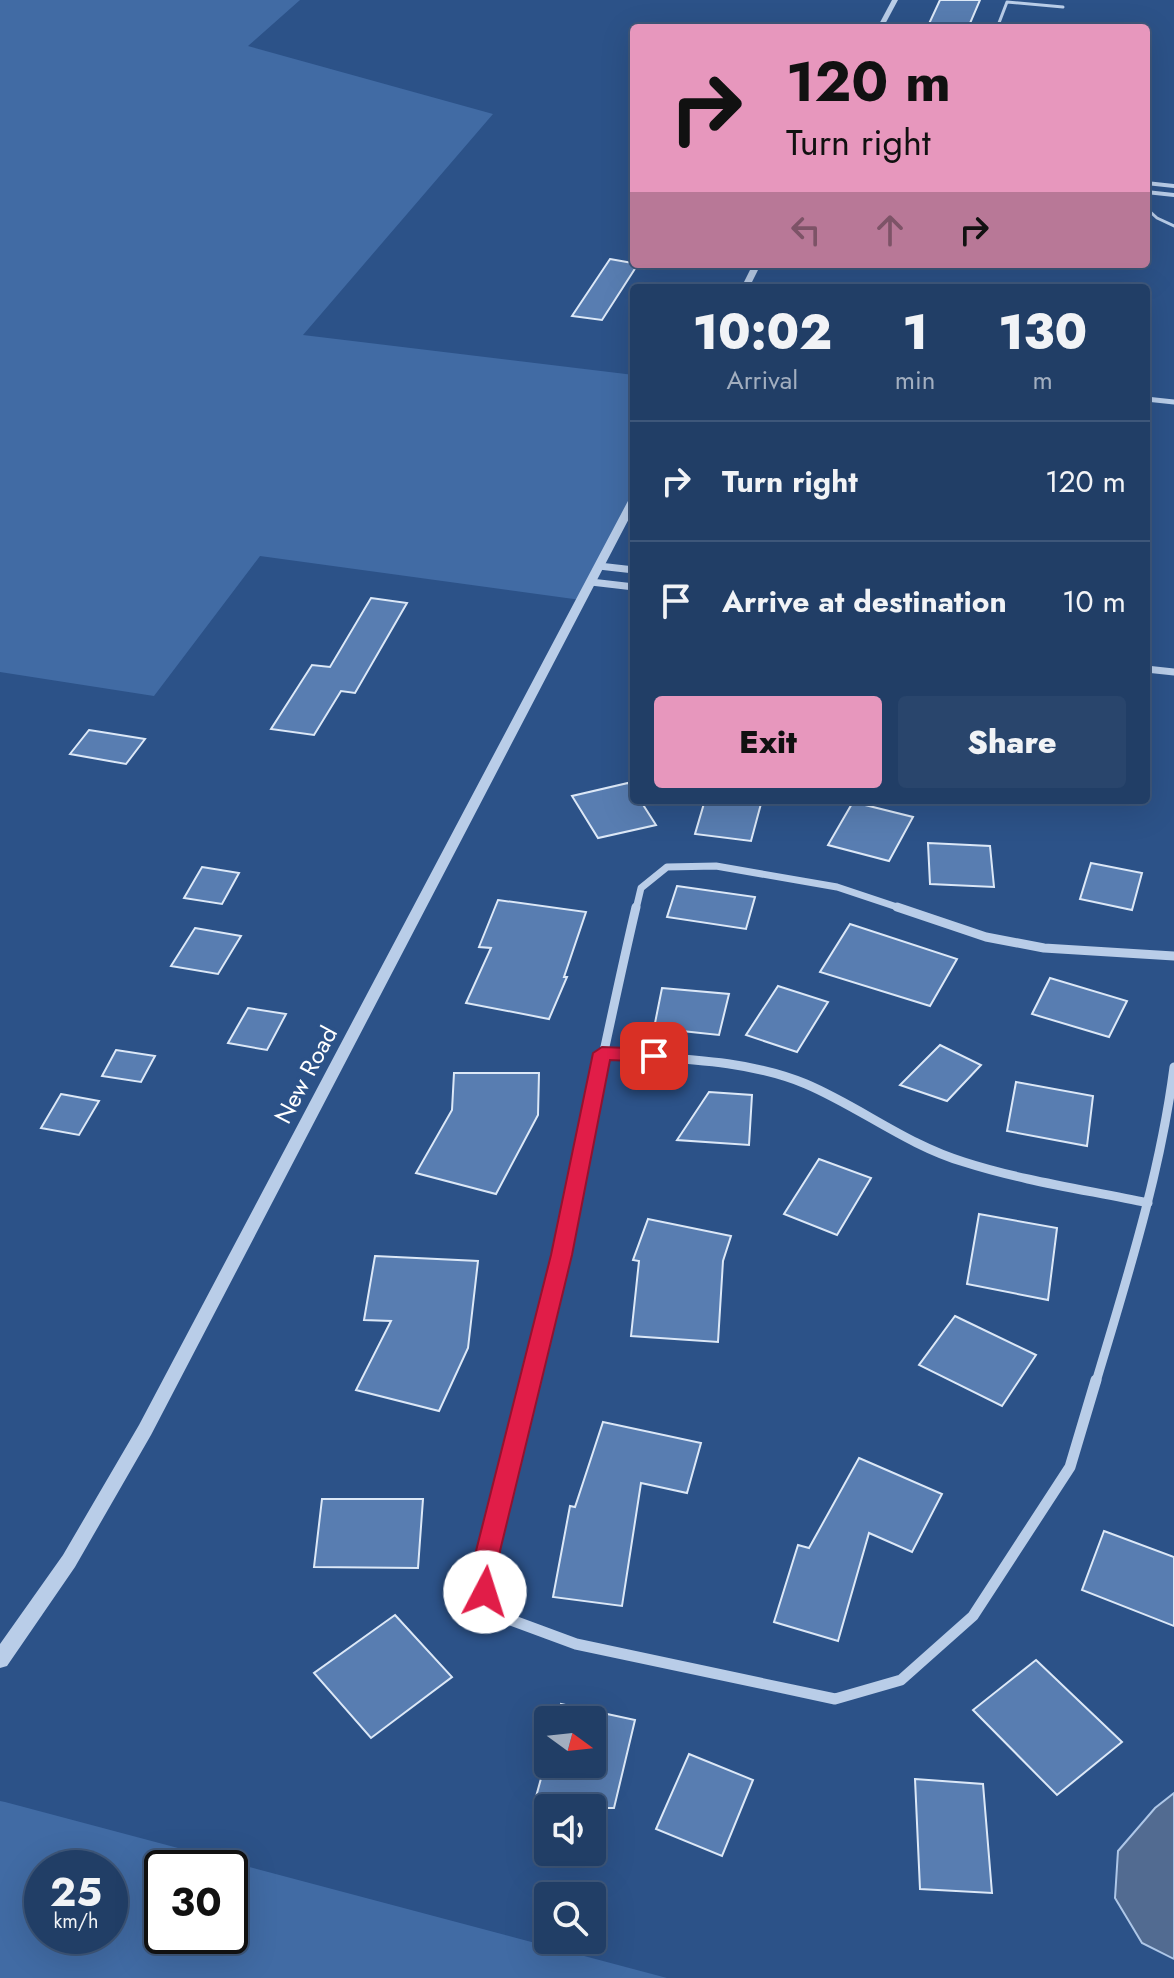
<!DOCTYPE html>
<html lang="en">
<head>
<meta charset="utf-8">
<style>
	:root { --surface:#213e66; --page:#29456c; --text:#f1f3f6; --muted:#a2aebf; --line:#3e577a; --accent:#e797bd }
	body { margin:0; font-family:Jost,sans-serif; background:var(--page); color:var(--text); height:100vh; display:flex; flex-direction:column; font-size:30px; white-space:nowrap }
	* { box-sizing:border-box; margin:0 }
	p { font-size:26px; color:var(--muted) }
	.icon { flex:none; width:44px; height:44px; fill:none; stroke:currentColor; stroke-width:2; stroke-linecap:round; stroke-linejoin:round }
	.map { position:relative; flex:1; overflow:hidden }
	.sheet { position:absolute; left:630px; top:284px; width:520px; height:520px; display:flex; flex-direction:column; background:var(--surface); border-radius:8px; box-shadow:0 8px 32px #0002,0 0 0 2px var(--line) }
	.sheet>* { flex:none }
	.hud { position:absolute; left:630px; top:24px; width:520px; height:244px; border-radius:8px; box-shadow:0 8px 32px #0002,0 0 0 2px var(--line); background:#e797bd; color:#111; overflow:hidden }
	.needle { width:52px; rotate:105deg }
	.buttons { position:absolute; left:534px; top:1706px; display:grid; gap:16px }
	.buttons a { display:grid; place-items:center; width:72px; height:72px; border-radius:8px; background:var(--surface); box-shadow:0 8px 32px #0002,0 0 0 2px var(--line); font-size:40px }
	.speed { position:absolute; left:24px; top:1850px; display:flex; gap:16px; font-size:40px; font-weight:700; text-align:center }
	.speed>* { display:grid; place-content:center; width:104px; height:104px; border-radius:50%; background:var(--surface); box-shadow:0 8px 32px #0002,0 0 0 2px var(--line); line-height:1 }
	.speed small { font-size:20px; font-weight:400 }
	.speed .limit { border:4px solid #111; border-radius:12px; background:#fff; color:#111 }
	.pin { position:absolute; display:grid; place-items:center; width:68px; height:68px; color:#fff; margin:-34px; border-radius:16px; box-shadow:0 4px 12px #0006 }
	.me { position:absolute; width:88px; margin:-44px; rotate:5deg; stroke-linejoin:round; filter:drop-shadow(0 0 6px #0008) }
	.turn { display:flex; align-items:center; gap:28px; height:168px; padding:0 24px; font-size:36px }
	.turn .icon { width:104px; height:104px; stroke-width:2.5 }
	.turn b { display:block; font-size:56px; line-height:68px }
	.lanes { display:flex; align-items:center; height:76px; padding:0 24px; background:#0003; justify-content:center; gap:40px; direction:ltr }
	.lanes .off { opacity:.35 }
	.eta { display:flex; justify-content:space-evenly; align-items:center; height:136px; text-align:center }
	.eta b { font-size:48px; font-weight:800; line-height:56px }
	.primary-button { display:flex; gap:16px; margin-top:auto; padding:16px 24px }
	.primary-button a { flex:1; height:92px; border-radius:8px; background:var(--accent); color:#111; font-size:32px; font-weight:800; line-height:92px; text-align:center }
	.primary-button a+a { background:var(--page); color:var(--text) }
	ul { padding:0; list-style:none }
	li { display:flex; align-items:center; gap:24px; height:120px; padding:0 24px; border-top:2px solid var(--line) }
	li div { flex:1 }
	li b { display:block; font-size:30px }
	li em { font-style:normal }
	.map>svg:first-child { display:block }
	.green { fill:#416ba4; fill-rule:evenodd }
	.water { fill:#526b91; stroke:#aec7e8; stroke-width:2 }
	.building { fill:#587db1; stroke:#dce8f7; stroke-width:2 }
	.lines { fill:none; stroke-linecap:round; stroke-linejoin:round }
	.service { stroke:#b9cde8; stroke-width:3 }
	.minor-far4 { stroke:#b9cde8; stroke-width:4 }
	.minor-far3 { stroke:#b9cde8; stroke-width:5 }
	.minor-far2 { stroke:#b9cde8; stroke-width:7 }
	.minor-far1 { stroke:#b9cde8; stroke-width:9 }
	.minor { stroke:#b9cde8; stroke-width:11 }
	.tertiary { fill:#b9cde8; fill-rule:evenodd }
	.route { fill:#e11d48; stroke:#92132f; stroke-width:2 }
	.labels { text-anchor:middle; stroke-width:7; stroke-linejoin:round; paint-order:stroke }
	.street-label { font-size:24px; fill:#fff; stroke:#2c5288 }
</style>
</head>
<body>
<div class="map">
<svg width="1174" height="1978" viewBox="0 0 1174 1978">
	<rect width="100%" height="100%" fill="#2c5288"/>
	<!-- green -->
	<g class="green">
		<path d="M0,0H300L248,46L493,114L303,335L634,375V499L581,600L260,556L154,696L0,672Z"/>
		<path d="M0,1801L5,1802L667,1978H0ZM42,1868H110V1936H42ZM162,1868H230V1936H162Z"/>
	</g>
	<!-- water -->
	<path class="water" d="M1174,1793V1959L1142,1943L1115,1898L1118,1851L1155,1808Z"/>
	<!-- building -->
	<g class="building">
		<path d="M940,0H980L968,28H927Z"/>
		<path d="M610,259L638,264L602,320L572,316Z"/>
		<path d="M371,598L407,603L355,693L341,691L314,735L271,729L312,665L330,667Z"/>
		<path d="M89,730L145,739L126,764L70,754Z"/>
		<path d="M628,783L634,792V800H640L656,825L598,838L572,796Z"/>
		<path d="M705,800H762L751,841L695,834Z"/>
		<path d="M853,802L913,817L889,861L828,845Z"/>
		<path d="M928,843L990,846L994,887L930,884Z"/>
		<path d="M1091,863L1142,873L1132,910L1080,899Z"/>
		<path d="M202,867L239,873L222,904L184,898Z"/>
		<path d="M677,886L755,897L746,929L667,917Z"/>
		<path d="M498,900L586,912L564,977H567L549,1019L466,1003L491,948L479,947Z"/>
		<path d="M850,924L957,959L930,1006L820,972Z"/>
		<path d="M195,928L241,936L218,974L171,966Z"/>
		<path d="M1050,978L1127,1001L1109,1037L1032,1014Z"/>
		<path d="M778,986L828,1002L797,1052L746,1035Z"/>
		<path d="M662,988L729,994L719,1035L654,1028Z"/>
		<path d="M248,1008L286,1014L267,1050L228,1043Z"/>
		<path d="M940,1045L981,1065L947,1101L900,1085Z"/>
		<path d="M116,1050L155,1056L141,1082L102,1076Z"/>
		<path d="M454,1073H539L538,1115L496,1194L416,1173L452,1110Z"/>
		<path d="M1016,1082L1093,1096L1087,1146L1007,1131Z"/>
		<path d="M709,1092L752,1095L749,1145L677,1140Z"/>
		<path d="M61,1094L99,1101L79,1135L41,1128Z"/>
		<path d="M819,1159L871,1178L837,1235L784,1214Z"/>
		<path d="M979,1214L1057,1228L1048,1300L967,1284Z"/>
		<path d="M648,1219L731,1236L723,1261L718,1342L631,1336L639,1261L633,1260Z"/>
		<path d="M375,1256L478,1261L468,1348L439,1411L356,1390L391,1321L364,1320Z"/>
		<path d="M955,1316L1036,1355L1002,1406L919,1365Z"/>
		<path d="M603,1422L701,1443L687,1493L641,1483L622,1606L553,1597L570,1506L575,1507Z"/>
		<path d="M859,1458L942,1494L912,1552L869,1533L838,1641L774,1622L798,1545L809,1548Z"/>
		<path d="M322,1499H423L418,1568L314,1567Z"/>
		<path d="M1104,1531L1174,1557V1626L1082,1590Z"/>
		<path d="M395,1615L452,1677L371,1738L314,1673Z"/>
		<path d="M1036,1660L1122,1742L1057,1795L973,1710Z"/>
		<path d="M561,1704L635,1720L614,1808H554L534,1804L548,1753V1764H592V1720H557Z"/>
		<path d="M689,1754L753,1780L722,1856L656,1829Z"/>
		<path d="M915,1779L983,1784L992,1893L920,1889Z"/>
	</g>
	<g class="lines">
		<!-- service -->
		<g class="service">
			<path d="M997,28L1007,2L1063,7"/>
			<path d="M1146,208L1157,218L1174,226"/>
		</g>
		<!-- minor-far4 -->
		<g class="minor-far4">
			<path d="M1146,183L1174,186"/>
			<path d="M1146,192L1174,195"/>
		</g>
		<!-- minor-far3 -->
		<path class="minor-far3" d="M1146,399L1174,402"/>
		<!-- minor-far2 -->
		<g class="minor-far2">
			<path d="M599,566L634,570"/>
			<path d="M591,582L634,587"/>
			<path d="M1146,669L1174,672"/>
			<path d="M636,909L641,888L667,867L716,866L837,887L903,909"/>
		</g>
		<!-- minor-far1 -->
		<g class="minor-far1">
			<path d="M897,907L986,937L1044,948L1174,956"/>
			<path d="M602,1053C668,1059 744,1058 806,1084C860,1107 907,1145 964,1162C1023,1181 1087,1190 1148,1203"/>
			<path d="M530,1382C570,1225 599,1065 636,907"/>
			<path d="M1096,1382C1127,1278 1160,1175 1174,1067"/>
		</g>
		<!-- minor -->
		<path class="minor" d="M531,1380L488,1551L485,1592L511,1620L576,1644L835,1699L901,1680L973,1616L1070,1467L1096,1380"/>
		<!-- tertiary -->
		<g class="tertiary">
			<path d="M892,0H898L883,28H877Z"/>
			<path d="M753,264H761L749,288H741Z"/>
			<path d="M634,496V509L151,1435L75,1567L7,1666L0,1668V1644L63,1555L139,1425L629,499Z"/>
		</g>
	</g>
	<!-- route -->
	<path class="route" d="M602,1047L654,1049L663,1056L654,1062L610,1060L572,1255L500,1551L497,1592L493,1599L485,1602L476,1599L473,1592L476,1551L551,1255L593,1053Z"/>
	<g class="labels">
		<!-- street labels -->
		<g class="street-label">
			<text transform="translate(306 1075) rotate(-62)" y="8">New Road</text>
		</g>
	</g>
</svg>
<div class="buttons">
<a><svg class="needle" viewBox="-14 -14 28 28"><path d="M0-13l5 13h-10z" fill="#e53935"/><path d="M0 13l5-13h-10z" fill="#a2aebf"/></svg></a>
<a><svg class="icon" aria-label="sound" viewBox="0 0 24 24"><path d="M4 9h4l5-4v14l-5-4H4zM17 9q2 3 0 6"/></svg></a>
<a><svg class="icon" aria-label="search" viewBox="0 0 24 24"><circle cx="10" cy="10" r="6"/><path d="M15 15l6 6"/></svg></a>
</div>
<div class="speed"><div>25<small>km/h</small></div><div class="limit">30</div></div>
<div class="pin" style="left:654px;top:1056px;background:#d93025"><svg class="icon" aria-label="arrive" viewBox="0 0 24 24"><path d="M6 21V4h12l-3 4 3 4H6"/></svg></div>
<svg class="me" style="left:485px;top:1592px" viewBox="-20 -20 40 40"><circle r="19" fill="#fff"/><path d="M0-13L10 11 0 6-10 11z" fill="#e11d48"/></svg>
<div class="hud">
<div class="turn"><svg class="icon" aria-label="right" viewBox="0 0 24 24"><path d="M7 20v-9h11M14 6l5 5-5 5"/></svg><div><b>120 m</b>Turn right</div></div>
<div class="lanes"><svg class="icon off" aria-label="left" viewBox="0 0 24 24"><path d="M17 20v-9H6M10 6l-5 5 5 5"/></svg><svg class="icon off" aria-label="ahead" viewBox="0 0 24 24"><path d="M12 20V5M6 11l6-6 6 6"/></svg><svg class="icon" aria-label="right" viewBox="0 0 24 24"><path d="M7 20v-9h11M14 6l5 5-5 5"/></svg></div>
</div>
<section class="sheet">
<div class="eta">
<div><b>10:02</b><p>Arrival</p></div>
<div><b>1</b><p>min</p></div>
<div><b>130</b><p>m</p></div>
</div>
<ul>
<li><svg class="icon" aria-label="right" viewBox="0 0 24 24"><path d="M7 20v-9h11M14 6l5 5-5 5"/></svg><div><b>Turn right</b></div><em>120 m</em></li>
<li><svg class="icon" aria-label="arrive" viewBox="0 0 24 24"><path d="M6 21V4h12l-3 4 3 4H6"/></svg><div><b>Arrive at destination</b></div><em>10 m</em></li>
</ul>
<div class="primary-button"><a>Exit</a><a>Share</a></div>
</section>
</div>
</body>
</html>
